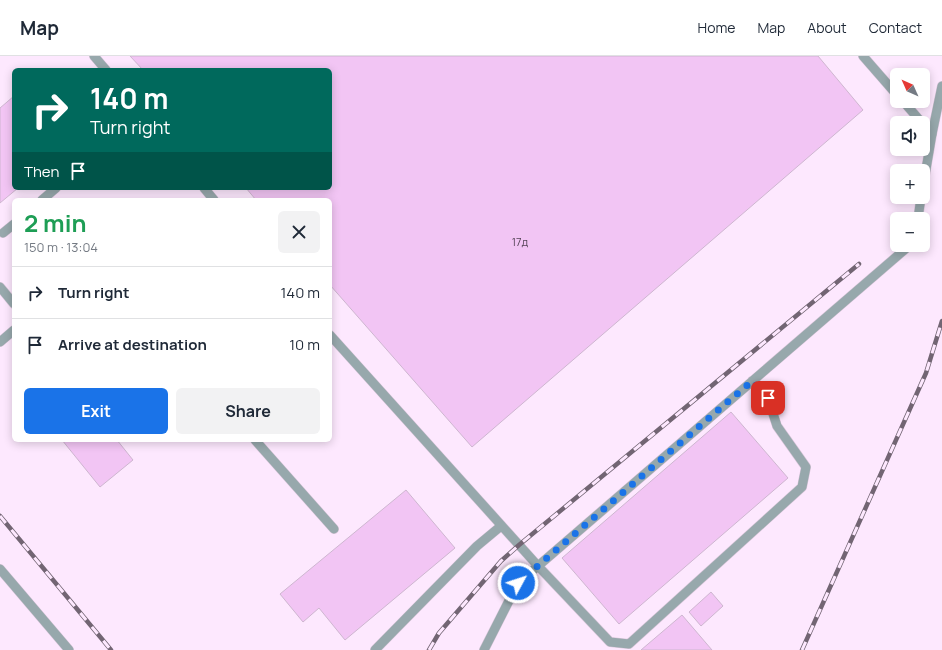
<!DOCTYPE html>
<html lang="en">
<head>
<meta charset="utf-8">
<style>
	:root { --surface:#fff; --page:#f2f2f3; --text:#1f2937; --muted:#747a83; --line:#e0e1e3; --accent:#1a73e8 }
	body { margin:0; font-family:Manrope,sans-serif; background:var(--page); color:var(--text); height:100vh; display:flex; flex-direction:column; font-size:15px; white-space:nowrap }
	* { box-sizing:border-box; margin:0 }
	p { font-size:13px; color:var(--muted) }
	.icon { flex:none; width:22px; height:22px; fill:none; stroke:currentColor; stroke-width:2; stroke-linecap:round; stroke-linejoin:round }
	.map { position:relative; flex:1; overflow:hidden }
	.drawer { position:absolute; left:12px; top:142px; width:320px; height:244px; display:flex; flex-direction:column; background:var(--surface); border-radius:6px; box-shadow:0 2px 10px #0003 }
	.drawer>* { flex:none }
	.top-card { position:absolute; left:12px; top:12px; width:320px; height:122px; border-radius:6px; box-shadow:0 2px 10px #0003; background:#00695c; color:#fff; overflow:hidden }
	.needle { width:26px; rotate:315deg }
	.fabs { position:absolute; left:890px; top:12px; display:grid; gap:8px }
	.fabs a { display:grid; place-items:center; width:40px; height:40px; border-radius:6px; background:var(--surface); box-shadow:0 2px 10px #0003; font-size:20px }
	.pin { position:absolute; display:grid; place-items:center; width:34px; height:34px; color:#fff; margin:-17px; border-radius:8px; box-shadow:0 2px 6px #0006 }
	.me { position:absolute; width:44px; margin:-22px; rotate:50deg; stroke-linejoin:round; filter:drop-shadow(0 0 3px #0008) }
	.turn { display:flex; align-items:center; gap:14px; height:84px; padding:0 12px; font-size:18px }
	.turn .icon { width:52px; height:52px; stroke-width:2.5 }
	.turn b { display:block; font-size:28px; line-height:34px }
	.then { display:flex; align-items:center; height:38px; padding:0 12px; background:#0003; gap:8px; font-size:15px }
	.round { display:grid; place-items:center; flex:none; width:42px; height:42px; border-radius:6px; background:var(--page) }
	.summary { display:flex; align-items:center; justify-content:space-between; height:68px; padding:0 12px }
	h1 { font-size:24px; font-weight:700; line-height:30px; color:#1e9e55 }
	.action { display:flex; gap:8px; margin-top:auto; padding:8px 12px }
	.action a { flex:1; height:46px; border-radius:6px; background:var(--accent); color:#fff; font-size:16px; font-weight:700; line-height:46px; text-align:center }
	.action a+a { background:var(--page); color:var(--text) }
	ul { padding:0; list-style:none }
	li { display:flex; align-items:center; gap:12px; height:52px; padding:0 12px; border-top:1px solid var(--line) }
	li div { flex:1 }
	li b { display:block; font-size:15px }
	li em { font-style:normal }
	header { display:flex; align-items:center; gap:24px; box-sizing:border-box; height:56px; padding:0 20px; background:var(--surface); border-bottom:1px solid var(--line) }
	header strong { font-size:19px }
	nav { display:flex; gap:22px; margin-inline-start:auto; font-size:14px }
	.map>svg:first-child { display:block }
	.building { fill:#f2c5f4; stroke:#ceb6d0 }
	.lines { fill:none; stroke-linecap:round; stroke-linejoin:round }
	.service-casing { stroke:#dac7da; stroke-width:10 }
	.service { stroke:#97a8ac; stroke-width:9 }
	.rail-casing { stroke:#726573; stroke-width:4.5 }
	.rail { stroke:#fde8fe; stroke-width:3; stroke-dasharray:9; stroke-linecap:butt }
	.route { stroke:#1a73e8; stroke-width:7; stroke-dasharray:0 12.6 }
	.labels { text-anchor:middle; stroke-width:4; stroke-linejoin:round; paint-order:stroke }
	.number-label { font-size:11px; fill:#544255 }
</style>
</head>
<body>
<header>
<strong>Map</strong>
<nav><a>Home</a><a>Map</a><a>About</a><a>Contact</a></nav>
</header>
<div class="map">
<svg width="942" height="594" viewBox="0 0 942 594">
	<rect width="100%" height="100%" fill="#fde8fe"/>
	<!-- building -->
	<g class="building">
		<path d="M130,0H818L863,54L472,391L330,229V144H256L246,132H330V14H143Z"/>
		<path d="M14,40V132H18L0,147V52Z"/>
		<path d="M731,356L788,422L619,568L562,502Z"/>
		<path d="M62,384H117L133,404L100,431Z"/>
		<path d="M406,434L455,492L345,584L319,552L303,566L280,538Z"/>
		<path d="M711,536L723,550L701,570L689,556Z"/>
		<path d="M682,559L712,594H641Z"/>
	</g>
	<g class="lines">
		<defs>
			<g id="service">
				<path d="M94,0L106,14"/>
				<path d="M863,0L897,39"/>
				<path d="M903,45L922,67"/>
				<path d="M923,68L932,78L942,30"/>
				<path d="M923,131L932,78"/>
				<path d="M204,132L214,144"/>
				<path d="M42,144L56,132"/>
				<path d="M918,163L921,141"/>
				<path d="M3,177L14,168"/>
				<path d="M0,231L14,248"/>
				<path d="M330,279L538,510L518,527L484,594"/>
				<path d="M0,286L14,274"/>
				<path d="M752,325L768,342L777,370L806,411L802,431L629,588L610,586L538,510L910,189"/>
				<path d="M255,384L334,473"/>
				<path d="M0,513L69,594"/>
				<path d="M375,594L477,490L501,470"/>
			</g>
		</defs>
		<!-- service casing -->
		<use href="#service" class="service-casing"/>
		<!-- service -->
		<use href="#service" class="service"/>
		<defs>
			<g id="rail">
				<path d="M0,460L111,594"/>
				<path d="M429,594L439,577L501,505L519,489L859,208"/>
				<path d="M802,594L926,317L942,265"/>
			</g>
		</defs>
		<!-- rail casing -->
		<use href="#rail" class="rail-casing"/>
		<!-- rail -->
		<use href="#rail" class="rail"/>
	</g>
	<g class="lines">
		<!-- route -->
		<path class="route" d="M518,527L752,325L768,342"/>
	</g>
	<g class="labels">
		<!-- number labels -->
		<g class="number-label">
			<text x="520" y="190">17д</text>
		</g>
	</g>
</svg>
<div class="fabs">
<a><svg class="needle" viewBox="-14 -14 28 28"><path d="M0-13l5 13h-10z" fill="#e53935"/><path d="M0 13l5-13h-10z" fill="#747a83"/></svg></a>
<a><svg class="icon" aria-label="sound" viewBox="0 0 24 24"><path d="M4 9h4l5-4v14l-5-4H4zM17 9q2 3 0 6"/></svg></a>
<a>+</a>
<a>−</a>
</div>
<div class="pin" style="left:768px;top:342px;background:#d93025"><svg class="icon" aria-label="arrive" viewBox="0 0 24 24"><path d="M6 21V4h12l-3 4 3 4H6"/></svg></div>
<svg class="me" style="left:518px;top:527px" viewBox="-20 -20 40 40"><circle r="17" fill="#1a73e8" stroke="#fff" stroke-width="3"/><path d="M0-11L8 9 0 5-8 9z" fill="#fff"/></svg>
<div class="top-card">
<div class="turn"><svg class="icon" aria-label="right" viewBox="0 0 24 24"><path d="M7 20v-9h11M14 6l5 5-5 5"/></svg><div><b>140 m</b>Turn right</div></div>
<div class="then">Then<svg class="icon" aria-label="arrive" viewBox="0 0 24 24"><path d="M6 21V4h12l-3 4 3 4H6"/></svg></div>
</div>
<section class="drawer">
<div class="summary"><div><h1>2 min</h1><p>150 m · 13:04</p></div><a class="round"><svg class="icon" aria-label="close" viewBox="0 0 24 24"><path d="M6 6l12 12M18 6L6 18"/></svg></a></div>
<ul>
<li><svg class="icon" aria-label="right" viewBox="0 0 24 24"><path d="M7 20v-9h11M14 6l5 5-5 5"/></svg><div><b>Turn right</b></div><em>140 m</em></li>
<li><svg class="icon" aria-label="arrive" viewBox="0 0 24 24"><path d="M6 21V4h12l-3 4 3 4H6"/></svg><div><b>Arrive at destination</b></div><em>10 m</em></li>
</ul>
<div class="action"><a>Exit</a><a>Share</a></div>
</section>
</div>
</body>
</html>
